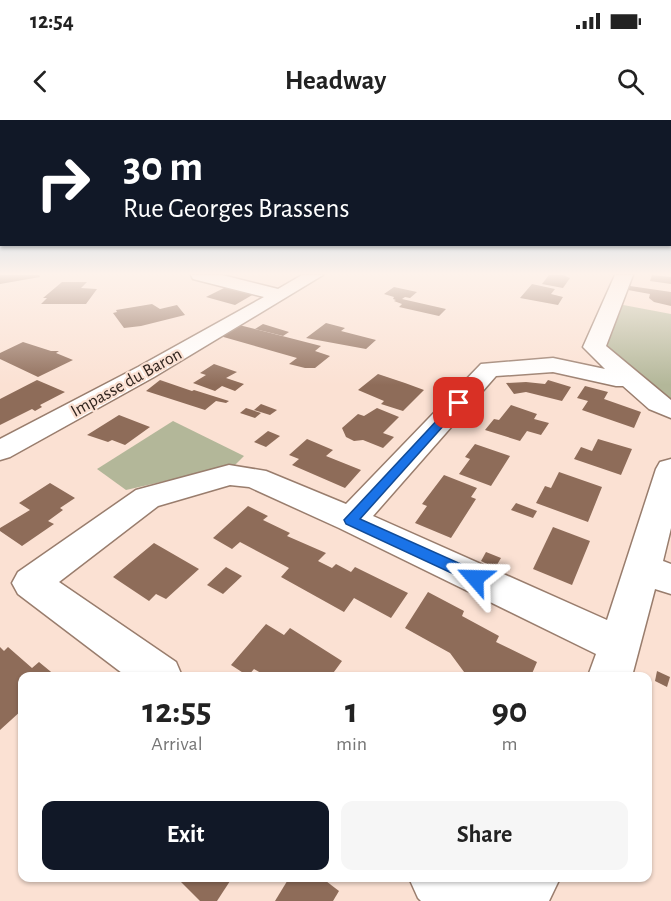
<!DOCTYPE html>
<html lang="en">
<head>
<meta charset="utf-8">
<style>
	:root { --surface:#fff; --page:#f6f6f6; --text:#222; --muted:#767676; --accent:#111827 }
	body { margin:0; font-family:"Alegreya Sans",sans-serif; background:var(--page); color:var(--text); height:100vh; display:flex; flex-direction:column; font-size:22px; white-space:nowrap }
	* { box-sizing:border-box; margin:0 }
	p { font-size:20px; color:var(--muted) }
	.icon { flex:none; width:33px; height:33px; fill:none; stroke:currentColor; stroke-width:2; stroke-linecap:round; stroke-linejoin:round }
	.map { position:relative; flex:1; overflow:hidden }
	.sheet { position:absolute; left:18px; top:552px; width:634px; height:210px; display:flex; flex-direction:column; background:var(--surface); border-radius:12px; box-shadow:0 2px 4px #0004 }
	.sheet>* { flex:none }
	.banner { position:absolute; left:0px; top:0px; width:672px; height:126px; box-shadow:0 2px 4px #0004; background:#111827; color:#fff; overflow:hidden }
	.pin { position:absolute; display:grid; place-items:center; width:51px; height:51px; color:#fff; margin:-26px; border-radius:12px; box-shadow:0 3px 9px #0006 }
	.me { position:absolute; width:66px; margin:-33px; rotate:295deg; stroke-linejoin:round; filter:drop-shadow(0 0 4px #0008) }
	.turn { display:flex; align-items:center; gap:21px; height:126px; padding:0 24px; font-size:27px }
	.turn .icon { width:78px; height:78px; stroke-width:2.5 }
	.turn b { display:block; font-size:42px; line-height:51px }
	.eta { display:flex; justify-content:space-evenly; align-items:center; height:102px; text-align:center }
	.eta b { font-size:36px; font-weight:700; line-height:42px }
	.action { display:flex; gap:12px; margin-top:auto; padding:12px 24px }
	.action a { flex:1; height:69px; border-radius:12px; background:var(--accent); color:#fff; font-size:24px; font-weight:700; line-height:69px; text-align:center }
	.action a+a { background:var(--page); color:var(--text) }
	.status { display:flex; justify-content:space-between; align-items:center; height:42px; padding:0 30px; background:var(--surface); direction:ltr }
	.status svg { height:16px; fill:currentColor }
	header { display:flex; justify-content:space-between; align-items:center; height:78px; padding:0 24px; background:var(--surface); font-size:27px; font-weight:700 }
	.map>svg:first-child { display:block }
	.green { fill:#b3b799 }
	.building { fill:#8e6c59 }
	.lines { fill:none; stroke-linecap:round; stroke-linejoin:round }
	.minor-casing { stroke:#997d6d; stroke-width:3 }
	.minor { fill:#fff; fill-rule:evenodd }
	.route { fill:#1a73e8; stroke:#114b97; stroke-width:1.5 }
	.labels { text-anchor:middle; stroke-width:4.5; stroke-linejoin:round; paint-order:stroke }
	.far-street-label { font-size:18px; fill:#31251f; stroke:#fbe1d3 }
</style>
</head>
<body>
<div class="status"><b>12:54</b><svg viewBox="0 0 49 12"><path d="M0 12V9h3v3zM5 12V6h3v6zM10 12V3h3v9zM15 12V0h3v12zM26 1h20v11H26zM47 4h2v5h-2z"/></svg></div>
<header><svg class="icon" aria-label="back" viewBox="0 0 24 24"><path d="M15 5l-7 7 7 7"/></svg>Headway<svg class="icon" aria-label="search" viewBox="0 0 24 24"><circle cx="10" cy="10" r="6"/><path d="M15 15l6 6"/></svg></header>
<div class="map">
<svg width="671" height="781" viewBox="0 0 671 781">
	<rect width="100%" height="100%" fill="#fbe1d3"/>
	<!-- green -->
	<g class="green">
		<path d="M618,184L671,194V279L603,229Z"/>
		<path d="M173,301L244,336L235,345L126,370L97,349Z"/>
	</g>
	<!-- building -->
	<g class="building">
		<path d="M0,155H39L40,157L0,164Z"/>
		<path d="M549,155H563L570,158L563,168L542,164Z"/>
		<path d="M652,155L671,157V164L650,161Z"/>
		<path d="M62,162H87L81,168L97,169L86,184H41L47,178H43Z"/>
		<path d="M532,164L555,169L551,174L563,177L558,185L520,178Z"/>
		<path d="M630,166L671,172V186L654,182L649,178L650,174L628,170Z"/>
		<path d="M226,167L254,174L235,185L206,177Z"/>
		<path d="M394,167L417,172L410,178L405,177L402,179L446,189L439,196L399,187L402,184L394,181L396,180L393,179L394,177L384,174Z"/>
		<path d="M152,184L160,189L177,185L185,195L141,206L124,208L113,193L117,192L116,190Z"/>
		<path d="M326,203L345,208L341,211L376,220L366,229L306,218Z"/>
		<path d="M263,204L289,212L283,216L255,209Z"/>
		<path d="M239,205L321,226L315,231L330,236L315,248H305L289,244L297,238L220,216Z"/>
		<path d="M23,222L51,231H59L56,233L73,240L38,257L0,239V233Z"/>
		<path d="M214,244L237,252L226,258L244,264L235,271L222,266L215,271L193,263L206,255L200,253Z"/>
		<path d="M378,254L405,263L424,270L403,291L381,284L384,281L358,270Z"/>
		<path d="M37,260L65,272L40,285L42,287L35,291L32,289L0,305V279Z"/>
		<path d="M160,260L192,271L194,270L229,281L226,283L216,281L205,290L146,271Z"/>
		<path d="M548,260L571,267L562,281L526,272L514,274L506,263L526,262L545,264Z"/>
		<path d="M585,266L608,272L604,279L641,292L634,308L582,290L588,281L577,278Z"/>
		<path d="M261,284L277,290L270,295L254,290Z"/>
		<path d="M511,285L537,294L534,299L549,303L541,315L527,311L520,321L485,310L494,299L499,300Z"/>
		<path d="M246,288L261,293L255,298L240,293Z"/>
		<path d="M377,288L399,297L383,313L394,317L383,328L363,320L354,321L346,317L342,308L358,294L364,296Z"/>
		<path d="M119,295L150,307L125,325L112,320L108,322L87,315Z"/>
		<path d="M268,311L280,316L266,327L254,322Z"/>
		<path d="M307,319L333,330L326,336L361,350L345,368L292,345L299,339L289,335Z"/>
		<path d="M598,319L632,329L621,355L574,339L581,327L592,331Z"/>
		<path d="M475,324L510,336L491,366L459,354L470,339L465,337Z"/>
		<path d="M559,352L602,367L588,402L536,383L545,366L551,368Z"/>
		<path d="M444,355L477,368L471,377L476,379L451,418L415,403L427,386L422,384Z"/>
		<path d="M50,363L75,378L60,388L63,390L48,401L54,404L22,426L0,411V408L30,390L19,383Z"/>
		<path d="M516,383L537,391L533,398L511,390Z"/>
		<path d="M248,386L268,396L263,400L290,413L287,416L326,433L318,441L332,448L336,444L351,452L355,447L408,473L391,498L354,478L344,492L281,457L289,448L240,422L232,429L213,418Z"/>
		<path d="M553,407L590,421L572,465L533,449Z"/>
		<path d="M154,423L199,449L166,479L156,474L149,481L113,457Z"/>
		<path d="M486,432L501,438L495,448L481,441Z"/>
		<path d="M226,447L242,456L223,474L207,465Z"/>
		<path d="M428,472L464,491L462,496L499,516L496,522L537,542L531,556H467L450,533L405,508Z"/>
		<path d="M266,504L284,515L290,508L342,541L331,556H266L254,549L248,556L231,545Z"/>
		<path d="M0,527L4,531L8,527L32,548L39,542L56,556H22V590L0,610Z"/>
		<path d="M657,551L670,557L667,567L655,561Z"/>
		<path d="M177,758H232L217,781H200Z"/>
		<path d="M289,758H322L339,771L333,781H275Z"/>
	</g>
	<g class="lines">
		<defs>
			<g id="minor">
				<path d="M191,155H222L278,169L302,155H323L154,257L10,337L0,340V319L138,247L264,177L193,159Z"/>
				<path d="M615,155H633L606,226L671,280V298L649,289L623,266H616L553,252L496,256L373,396L607,500L656,349L660,342L671,339V408L663,441L671,444V474L655,469L632,556H588L596,534L339,408L249,367L230,365L158,386L59,462L176,542L182,556H126L18,474L12,463L18,452L136,370L229,345L266,351L346,384L481,244L553,238L605,249L583,227Z"/>
				<path d="M409,758H560L549,781H421L418,778Z"/>
			</g>
		</defs>
		<!-- minor casing -->
		<use href="#minor" class="minor-casing"/>
		<!-- minor -->
		<use href="#minor" class="minor"/>
	</g>
	<!-- sky -->
	<linearGradient id="sky" x2="0" y2="1"><stop stop-color="#8abee3"/><stop offset="0.58" stop-color="#fdf2eb"/><stop offset="1" stop-color="#fdf2eb" stop-opacity="0"/></linearGradient>
	<rect width="671" height="265" fill="url(#sky)"/>
	<!-- route -->
	<path class="route" d="M459,280L464,283L462,285L360,399L481,453L483,458L481,462L475,464L346,404L344,400L455,281Z"/>
	<g class="labels">
		<!-- far-street labels -->
		<g class="far-street-label">
			<text transform="translate(126 262) rotate(-29)" y="6">Impasse du Baron</text>
		</g>
	</g>
</svg>
<div class="pin" style="left:459px;top:283px;background:#d93025"><svg class="icon" aria-label="arrive" viewBox="0 0 24 24"><path d="M6 21V4h12l-3 4 3 4H6"/></svg></div>
<svg class="me" style="left:475px;top:458px" viewBox="-20 -20 40 40"><path d="M0-17L14 15 0 8-14 15z" fill="#1a73e8" stroke="#fff" stroke-width="4"/></svg>
<div class="banner">
<div class="turn"><svg class="icon" aria-label="right" viewBox="0 0 24 24"><path d="M7 20v-9h11M14 6l5 5-5 5"/></svg><div><b>30 m</b>Rue Georges Brassens</div></div>
</div>
<section class="sheet">
<div class="eta">
<div><b>12:55</b><p>Arrival</p></div>
<div><b>1</b><p>min</p></div>
<div><b>90</b><p>m</p></div>
</div>
<div class="action"><a>Exit</a><a>Share</a></div>
</section>
</div>
</body>
</html>
